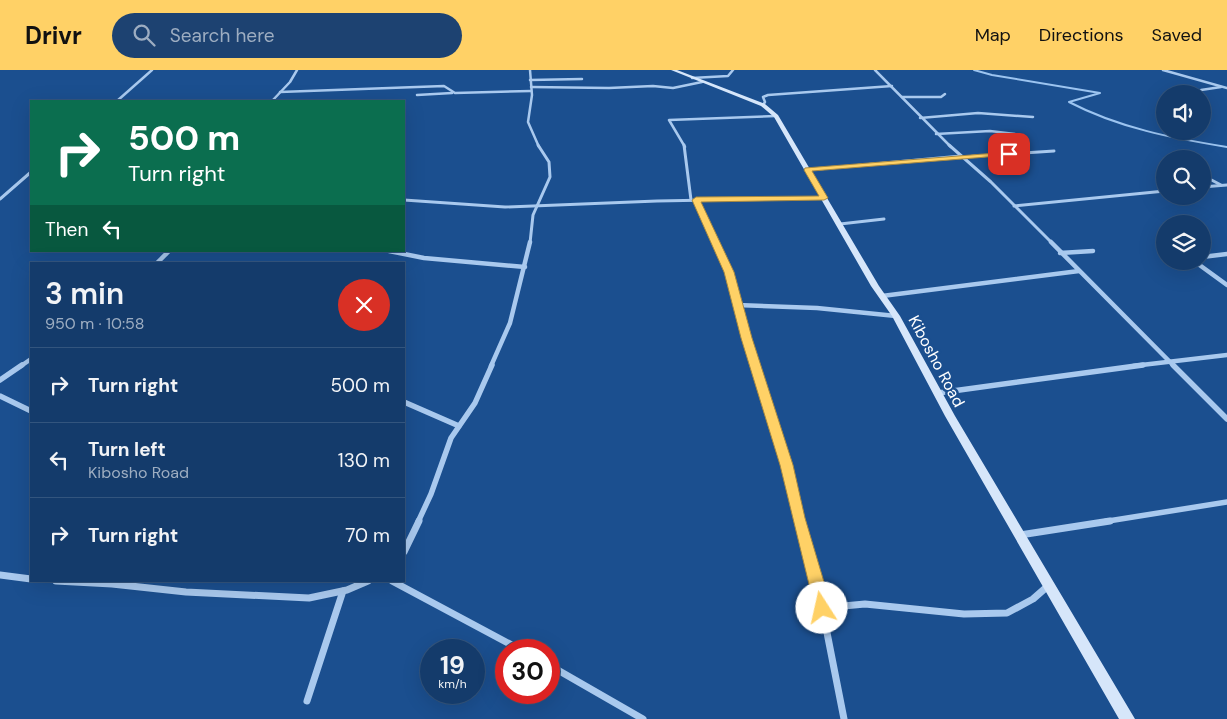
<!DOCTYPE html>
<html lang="en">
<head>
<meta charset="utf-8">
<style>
	:root { --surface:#143b6b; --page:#1d4271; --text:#f1f3f6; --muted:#9dadc1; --line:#33557e; --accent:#ffd166 }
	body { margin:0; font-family:"DM Sans",sans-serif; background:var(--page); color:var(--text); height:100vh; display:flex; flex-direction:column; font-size:19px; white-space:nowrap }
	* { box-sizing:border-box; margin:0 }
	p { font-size:16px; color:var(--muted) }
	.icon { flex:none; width:28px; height:28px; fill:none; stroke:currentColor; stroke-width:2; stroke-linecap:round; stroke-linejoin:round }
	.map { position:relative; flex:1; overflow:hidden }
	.drawer { position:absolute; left:30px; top:192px; width:375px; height:320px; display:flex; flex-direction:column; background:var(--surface); border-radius:0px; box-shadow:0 5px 20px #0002,0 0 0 1px var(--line) }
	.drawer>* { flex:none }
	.banner { position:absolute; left:30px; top:30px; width:375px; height:152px; border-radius:0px; box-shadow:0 5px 20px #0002,0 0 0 1px var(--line); background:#0b6e4f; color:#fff; overflow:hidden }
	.tools { position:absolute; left:1156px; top:15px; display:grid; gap:10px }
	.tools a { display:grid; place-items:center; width:55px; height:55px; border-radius:50%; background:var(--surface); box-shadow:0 5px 20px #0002,0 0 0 1px var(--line); font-size:25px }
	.speed { position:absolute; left:420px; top:569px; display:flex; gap:10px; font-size:25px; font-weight:700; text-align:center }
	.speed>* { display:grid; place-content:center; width:65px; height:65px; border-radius:50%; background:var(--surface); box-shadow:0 5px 20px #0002,0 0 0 1px var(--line); line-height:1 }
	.speed small { font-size:12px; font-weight:400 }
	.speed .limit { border:8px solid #d22; background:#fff; color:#111 }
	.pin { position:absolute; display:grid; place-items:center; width:42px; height:42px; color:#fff; margin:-21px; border-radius:10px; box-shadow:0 2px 8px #0006 }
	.me { position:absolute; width:55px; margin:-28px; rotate:350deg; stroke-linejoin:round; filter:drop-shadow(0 0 4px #0008) }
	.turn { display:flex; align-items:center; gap:18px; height:105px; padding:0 15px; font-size:22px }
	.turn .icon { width:65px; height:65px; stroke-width:2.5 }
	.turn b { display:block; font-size:35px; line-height:42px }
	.then { display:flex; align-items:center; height:48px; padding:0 15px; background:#0003; gap:10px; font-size:19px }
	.round { display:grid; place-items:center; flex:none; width:52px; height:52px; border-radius:26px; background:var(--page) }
	.head { display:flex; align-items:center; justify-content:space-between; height:85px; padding:0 15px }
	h1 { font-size:30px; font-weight:600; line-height:38px }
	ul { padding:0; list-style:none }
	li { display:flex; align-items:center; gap:15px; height:75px; padding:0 15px; border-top:1px solid var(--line) }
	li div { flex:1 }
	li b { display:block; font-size:19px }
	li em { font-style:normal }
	header { display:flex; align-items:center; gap:30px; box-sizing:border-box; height:70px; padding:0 25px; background:var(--accent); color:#111 }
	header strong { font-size:24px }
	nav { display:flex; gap:28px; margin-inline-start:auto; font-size:18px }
	.search { width:350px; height:45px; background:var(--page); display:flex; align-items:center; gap:12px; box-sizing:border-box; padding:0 18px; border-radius:28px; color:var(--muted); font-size:19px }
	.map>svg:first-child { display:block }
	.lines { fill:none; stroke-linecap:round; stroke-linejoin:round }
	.stream { stroke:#9cc4f0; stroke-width:2 }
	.street-far4 { stroke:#a9c9ee; stroke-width:2.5 }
	.street-far3 { stroke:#a9c9ee; stroke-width:3 }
	.street-far2 { stroke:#a9c9ee; stroke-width:4.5 }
	.street-far1 { stroke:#a9c9ee; stroke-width:5.5 }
	.street { stroke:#a9c9ee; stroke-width:7 }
	.secondary { fill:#d6e6fa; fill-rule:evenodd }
	.route { fill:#ffd166; stroke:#a68842 }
	.labels { text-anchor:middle; stroke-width:5; stroke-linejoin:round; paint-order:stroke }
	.street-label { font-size:16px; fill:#fff; stroke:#1b4f8f }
</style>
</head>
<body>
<header>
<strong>Drivr</strong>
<div class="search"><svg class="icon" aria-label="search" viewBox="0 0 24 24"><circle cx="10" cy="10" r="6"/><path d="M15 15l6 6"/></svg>Search here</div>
<nav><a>Map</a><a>Directions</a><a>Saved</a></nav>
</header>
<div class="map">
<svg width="1227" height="649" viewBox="0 0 1227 649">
	<rect width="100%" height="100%" fill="#1b4f8f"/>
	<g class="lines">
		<!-- stream -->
		<path class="stream" d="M974,0L992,5L1100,23L1069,32C1119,58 1172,68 1227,77"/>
		<!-- street-far4 -->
		<g class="street-far4">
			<path d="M530,0L532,25L528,52L539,77"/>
			<path d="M875,0L951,77"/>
			<path d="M1163,0L1227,18"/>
			<path d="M692,8L728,6L733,0"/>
			<path d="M530,10L582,9"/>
			<path d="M531,17L609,18L653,16L673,18L702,12"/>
			<path d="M1201,20L1221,17"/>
			<path d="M280,22L444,16L455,23L531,21"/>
			<path d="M417,25L452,23"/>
			<path d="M902,27H941L945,24"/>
			<path d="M117,31L152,0"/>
			<path d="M272,31L290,12L297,0"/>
			<path d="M763,35L765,32L763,27L768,25L892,16"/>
			<path d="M920,48L978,43L1033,47"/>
			<path d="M936,64L990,61L1015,64"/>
			<path d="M685,77L669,50L776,46"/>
		</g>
		<!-- street-far3 -->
		<g class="street-far3">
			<path d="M684,75L691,130"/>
			<path d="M949,75L991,112L1052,173"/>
			<path d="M963,87L1054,81"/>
			<path d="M1167,87L1171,89"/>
			<path d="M808,100L961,86"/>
			<path d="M1202,105L1221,115"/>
			<path d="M1202,117L1227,115"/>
			<path d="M0,129L31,102"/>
			<path d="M404,130L505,137L657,131L824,128"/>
			<path d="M696,130L716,173"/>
			<path d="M1014,136L1165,121"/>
			<path d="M840,154L884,149"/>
			<path d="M530,173L533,145L550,107L549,92L538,75"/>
		</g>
		<!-- street-far2 -->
		<g class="street-far2">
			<path d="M715,172L729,202L755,296"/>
			<path d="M1051,172L1174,296"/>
			<path d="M389,181L424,188L525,197"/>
			<path d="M1060,183L1093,181"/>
			<path d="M1202,187L1227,184"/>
			<path d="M1194,191L1227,215"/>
			<path d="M156,194L169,181"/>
			<path d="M882,226L1079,201"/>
			<path d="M737,235L817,238L896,246"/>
			<path d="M21,296L31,289"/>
			<path d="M491,296L510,253L530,172"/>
			<path d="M1133,296L1227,285"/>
		</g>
		<!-- street-far1 -->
		<g class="street-far1">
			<path d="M754,295L786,395L799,452"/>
			<path d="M1173,295L1227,349"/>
			<path d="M0,310L22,295"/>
			<path d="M938,323L1143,295"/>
			<path d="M0,326L31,341"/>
			<path d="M404,332L459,356"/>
			<path d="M418,452L431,424L451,368L475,333L492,295"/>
			<path d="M1102,452L1227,432"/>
		</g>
		<!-- street -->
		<g class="street">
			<path d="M799,451L817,512L844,649"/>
			<path d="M1020,465L1110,451"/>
			<path d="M404,482L419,451"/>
			<path d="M0,505L31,509"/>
			<path d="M56,511L112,514L186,522L309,528L347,520L368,511"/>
			<path d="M392,511L521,580"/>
			<path d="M822,538L865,534L964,544L1007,543L1033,529L1049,515"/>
			<path d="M549,595L643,649"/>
			<path d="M307,631L343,521"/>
		</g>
		<!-- secondary -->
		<path class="secondary" d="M671,0H677L765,34L778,45L879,216L900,246L955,346L1135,649H1119L945,346L892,246L871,216L774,47L761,36Z"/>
	</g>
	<!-- route -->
	<path class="route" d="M1009,82L1012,83V85L812,101L828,128L824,130L701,132L734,202L752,268L793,395L805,448L824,512L829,538L827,543L822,544L816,543L780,395L741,268L724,202L692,130L696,127L819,126L804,100L805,98Z"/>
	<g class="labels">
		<!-- street labels -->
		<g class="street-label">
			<text transform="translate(937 291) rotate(62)" y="6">Kibosho Road</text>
		</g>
	</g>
</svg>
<div class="tools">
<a><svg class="icon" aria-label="sound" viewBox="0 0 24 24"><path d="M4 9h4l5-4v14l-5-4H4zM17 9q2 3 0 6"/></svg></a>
<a><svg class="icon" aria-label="search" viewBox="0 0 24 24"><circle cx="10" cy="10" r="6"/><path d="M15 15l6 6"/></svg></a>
<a><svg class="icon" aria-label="layers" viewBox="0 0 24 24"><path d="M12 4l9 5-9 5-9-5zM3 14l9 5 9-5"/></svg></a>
</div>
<div class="speed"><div>19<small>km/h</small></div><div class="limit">30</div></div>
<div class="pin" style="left:1009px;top:84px;background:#d93025"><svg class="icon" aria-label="arrive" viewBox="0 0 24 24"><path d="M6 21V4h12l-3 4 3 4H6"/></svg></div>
<svg class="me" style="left:822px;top:538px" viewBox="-20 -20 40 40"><circle r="19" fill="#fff"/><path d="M0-13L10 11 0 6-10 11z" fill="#ffd166"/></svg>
<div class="banner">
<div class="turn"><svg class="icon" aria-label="right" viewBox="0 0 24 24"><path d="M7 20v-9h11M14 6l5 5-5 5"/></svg><div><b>500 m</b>Turn right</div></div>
<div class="then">Then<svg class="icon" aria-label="left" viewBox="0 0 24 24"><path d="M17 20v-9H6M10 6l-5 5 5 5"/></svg></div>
</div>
<section class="drawer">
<div class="head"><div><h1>3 min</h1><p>950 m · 10:58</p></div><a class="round" style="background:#d93025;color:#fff"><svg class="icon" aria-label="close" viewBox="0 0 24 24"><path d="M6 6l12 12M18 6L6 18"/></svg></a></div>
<ul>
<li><svg class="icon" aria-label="right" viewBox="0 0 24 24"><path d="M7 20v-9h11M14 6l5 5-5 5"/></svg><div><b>Turn right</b></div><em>500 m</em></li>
<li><svg class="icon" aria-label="left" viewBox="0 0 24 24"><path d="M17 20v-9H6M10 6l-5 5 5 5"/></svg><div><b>Turn left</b><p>Kibosho Road</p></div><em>130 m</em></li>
<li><svg class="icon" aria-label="right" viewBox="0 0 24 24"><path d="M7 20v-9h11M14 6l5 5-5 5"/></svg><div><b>Turn right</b></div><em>70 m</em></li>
</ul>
</section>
</div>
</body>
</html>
